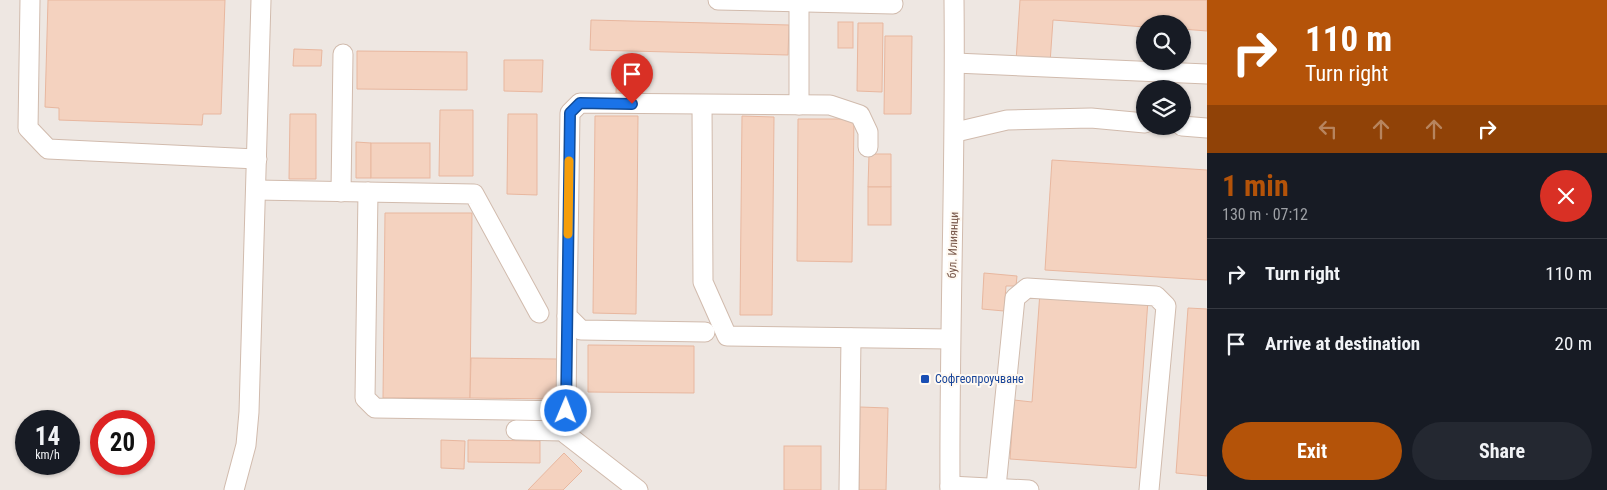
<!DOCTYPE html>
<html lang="en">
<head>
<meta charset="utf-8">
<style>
	:root { --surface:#171b24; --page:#242831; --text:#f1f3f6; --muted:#9ea1a6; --line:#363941; --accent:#b45309 }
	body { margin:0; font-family:"Roboto Condensed",sans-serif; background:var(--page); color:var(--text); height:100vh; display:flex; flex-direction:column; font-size:19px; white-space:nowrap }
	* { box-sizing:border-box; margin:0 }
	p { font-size:16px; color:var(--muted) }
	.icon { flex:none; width:28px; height:28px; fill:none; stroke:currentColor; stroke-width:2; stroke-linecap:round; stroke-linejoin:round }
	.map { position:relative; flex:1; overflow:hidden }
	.sheet { display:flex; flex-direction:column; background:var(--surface); width:400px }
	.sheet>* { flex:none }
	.guide { background:#b45309; color:#fff; overflow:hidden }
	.controls { position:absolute; left:1136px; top:15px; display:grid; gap:10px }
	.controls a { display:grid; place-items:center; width:55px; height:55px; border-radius:50%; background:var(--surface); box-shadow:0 1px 4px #0004; font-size:25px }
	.speed { position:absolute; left:15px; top:410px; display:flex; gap:10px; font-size:25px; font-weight:700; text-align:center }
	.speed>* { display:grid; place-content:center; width:65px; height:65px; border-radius:50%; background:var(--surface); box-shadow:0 1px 4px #0004; line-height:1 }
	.speed small { font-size:12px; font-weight:400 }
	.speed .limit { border:8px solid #d22; background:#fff; color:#111 }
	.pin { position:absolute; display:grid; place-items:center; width:42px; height:42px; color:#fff; margin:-51px -21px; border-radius:50% 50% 50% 0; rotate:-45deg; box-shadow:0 0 5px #0007 }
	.pin .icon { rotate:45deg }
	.me { position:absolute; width:55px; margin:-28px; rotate:1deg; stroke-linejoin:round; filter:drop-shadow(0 0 4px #0008) }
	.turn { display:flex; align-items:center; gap:18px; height:105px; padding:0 15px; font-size:22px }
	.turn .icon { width:65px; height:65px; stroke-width:2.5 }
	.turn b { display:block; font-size:35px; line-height:42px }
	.lanes { display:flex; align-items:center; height:48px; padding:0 15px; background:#0003; justify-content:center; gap:25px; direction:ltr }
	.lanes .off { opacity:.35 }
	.round { display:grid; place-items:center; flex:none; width:52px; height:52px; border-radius:26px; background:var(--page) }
	.headline { display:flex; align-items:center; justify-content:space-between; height:85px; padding:0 15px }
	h1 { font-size:30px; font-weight:700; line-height:38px; color:var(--accent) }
	.button { display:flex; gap:10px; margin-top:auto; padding:10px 15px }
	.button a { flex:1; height:58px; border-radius:30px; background:var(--accent); color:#fff; font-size:20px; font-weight:700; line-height:58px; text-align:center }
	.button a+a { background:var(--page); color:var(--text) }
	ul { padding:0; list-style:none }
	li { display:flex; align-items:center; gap:15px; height:70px; padding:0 15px; border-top:1px solid var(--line) }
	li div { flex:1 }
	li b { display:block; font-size:19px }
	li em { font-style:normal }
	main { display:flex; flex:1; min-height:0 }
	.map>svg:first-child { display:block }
	.industrial { fill:#eee7e2; fill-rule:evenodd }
	.building { fill:#f4d2bf; stroke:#e8b79f }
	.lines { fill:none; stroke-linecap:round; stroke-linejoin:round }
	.minor-casing { stroke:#d1bbad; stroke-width:21 }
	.minor { stroke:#fff; stroke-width:19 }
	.route-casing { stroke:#114b97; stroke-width:12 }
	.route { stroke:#1a73e8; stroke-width:9 }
	.slow { stroke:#f59e0b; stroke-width:9 }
	.transit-dot { fill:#1a4fb4; stroke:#fff9f1; stroke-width:2 }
	.labels { text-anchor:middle; stroke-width:4; stroke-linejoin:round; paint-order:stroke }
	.street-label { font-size:12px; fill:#7a594b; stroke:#fff9f1 }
	.transit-label { font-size:12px; fill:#164399; stroke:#fff9f1; text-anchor:start }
</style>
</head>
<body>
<main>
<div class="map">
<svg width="1207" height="490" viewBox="0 0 1207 490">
	<rect width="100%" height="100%" fill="#fdf4e9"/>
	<!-- industrial -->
	<path class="industrial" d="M0,0H1207V490H0ZM1145,24H1182V61H1145ZM1145,89H1182V126H1145ZM26,421H69V464H26ZM101,421H144V464H101Z"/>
	<!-- building -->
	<g class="building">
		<path d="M48,0H225L221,114H203L202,125L59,120V108L45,107Z"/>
		<path d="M1020,0H1207V31L1182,29V24H1145V27L1053,20L1050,63L1016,61Z"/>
		<path d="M591,20L789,25L788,55L590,50Z"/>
		<rect x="838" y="22" width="15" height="26"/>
		<path d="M858,23H883L882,92L857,91Z"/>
		<path d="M885,36H912L911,114H884Z"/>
		<path d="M294,49L322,50L321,66H293Z"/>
		<path d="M357,51L467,52V90L357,89Z"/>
		<path d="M504,60H543L542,92L504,91Z"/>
		<path d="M617,60L632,61L631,93H616Z"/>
		<path d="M440,110H473V176H439Z"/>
		<path d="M290,114H316V179H289Z"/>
		<path d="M508,114H537V195L507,194Z"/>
		<path d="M595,116H638L636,314L593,313Z"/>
		<path d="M742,116L774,117L772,315H740Z"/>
		<path d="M798,119H854L852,262L797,261Z"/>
		<path d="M356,142L371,143V178H356Z"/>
		<rect x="371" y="143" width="59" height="35"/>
		<path d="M869,154H891V187H868Z"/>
		<path d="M1052,160L1207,170V280L1045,270Z"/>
		<rect x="868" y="187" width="23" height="38"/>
		<path d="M385,213H472L470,398H383Z"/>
		<path d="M984,273L1017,276L1016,286H1006L1004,311L982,309Z"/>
		<path d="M1040,292L1148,300L1136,468L1010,459L1014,400L1032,402Z"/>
		<path d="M1188,308L1207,309V476L1176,473Z"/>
		<path d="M588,345L694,346V393L588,392Z"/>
		<path d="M471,358L557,359V399L470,398Z"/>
		<path d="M860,407L888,408L886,490H859Z"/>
		<path d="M441,440L465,441L464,469L441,468Z"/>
		<path d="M468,440L540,441V463L468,462Z"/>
		<rect x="784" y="446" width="37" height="44"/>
		<path d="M564,453L582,471L563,490H528Z"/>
	</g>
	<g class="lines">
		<defs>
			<g id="minor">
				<path d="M30,0L28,128L48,149L257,159"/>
				<path d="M718,0L893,4"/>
				<path d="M955,63L1207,74"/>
				<path d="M702,105L703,282L727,336L950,339"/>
				<path d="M799,105V2"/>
				<path d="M1182,126L1207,128"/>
				<path d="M956,132L1007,120L1091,118L1145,123"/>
				<path d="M256,190L474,194L539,313"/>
				<path d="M341,192L343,54"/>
				<path d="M368,192L365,398L375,408L566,411L567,316"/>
				<path d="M705,332L581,330L567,316L570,113L580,103L830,105L860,115L868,132V147"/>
				<path d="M516,430L562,431L638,490"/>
				<path d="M950,486L1029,490"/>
				<path d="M996,487L1015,298L1027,288L1156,296L1166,306L1149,490"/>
				<path d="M234,490L246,445L249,412L261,0"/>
				<path d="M849,490L851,338"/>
				<path d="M950,490C949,327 956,163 954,0"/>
			</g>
		</defs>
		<!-- minor casing -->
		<use href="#minor" class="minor-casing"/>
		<!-- minor -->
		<use href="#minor" class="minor"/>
	</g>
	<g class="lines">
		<defs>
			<path id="route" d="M566,411L570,113L580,103L632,104"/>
		</defs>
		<!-- route casing -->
		<use href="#route" class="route-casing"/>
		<!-- route -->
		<use href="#route" class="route"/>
		<!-- slow -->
		<path class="slow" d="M568,234L569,161"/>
	</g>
	<!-- markers -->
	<rect class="transit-dot" x="920" y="374" width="10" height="10" rx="2.5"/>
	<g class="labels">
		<!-- street labels -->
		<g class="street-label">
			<text transform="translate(953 245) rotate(-88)" y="4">бул. Илиянци</text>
		</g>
		<!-- transit labels -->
		<g class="transit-label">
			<text x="935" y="383">Софгеопроучване</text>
		</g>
	</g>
</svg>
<div class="controls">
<a><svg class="icon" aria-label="search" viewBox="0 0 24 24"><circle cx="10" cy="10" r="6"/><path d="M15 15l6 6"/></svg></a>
<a><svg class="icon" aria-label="layers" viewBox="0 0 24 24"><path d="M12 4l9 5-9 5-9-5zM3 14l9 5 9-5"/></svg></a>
</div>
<div class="speed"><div>14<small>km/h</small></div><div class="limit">20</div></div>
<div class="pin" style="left:632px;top:104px;background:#d93025"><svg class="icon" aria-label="arrive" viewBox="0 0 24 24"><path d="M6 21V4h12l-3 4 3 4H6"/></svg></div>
<svg class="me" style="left:566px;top:411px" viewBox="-20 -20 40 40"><circle r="17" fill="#1a73e8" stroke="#fff" stroke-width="3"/><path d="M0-11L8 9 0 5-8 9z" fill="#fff"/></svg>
</div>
<section class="sheet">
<div class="guide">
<div class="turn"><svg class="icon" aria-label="right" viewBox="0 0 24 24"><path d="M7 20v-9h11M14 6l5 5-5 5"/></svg><div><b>110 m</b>Turn right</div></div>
<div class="lanes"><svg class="icon off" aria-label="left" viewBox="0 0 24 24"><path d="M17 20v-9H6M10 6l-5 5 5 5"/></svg><svg class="icon off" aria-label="ahead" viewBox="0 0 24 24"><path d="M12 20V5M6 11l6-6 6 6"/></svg><svg class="icon off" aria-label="ahead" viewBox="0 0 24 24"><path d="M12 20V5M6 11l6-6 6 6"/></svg><svg class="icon" aria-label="right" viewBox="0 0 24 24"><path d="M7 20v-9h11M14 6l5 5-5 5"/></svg></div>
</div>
<div class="headline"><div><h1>1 min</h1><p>130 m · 07:12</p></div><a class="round" style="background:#d93025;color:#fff"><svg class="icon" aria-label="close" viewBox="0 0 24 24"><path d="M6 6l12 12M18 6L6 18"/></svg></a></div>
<ul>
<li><svg class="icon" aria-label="right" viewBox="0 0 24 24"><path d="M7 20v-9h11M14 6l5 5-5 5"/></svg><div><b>Turn right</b></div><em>110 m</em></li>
<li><svg class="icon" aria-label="arrive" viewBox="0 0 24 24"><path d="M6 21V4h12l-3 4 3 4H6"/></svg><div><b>Arrive at destination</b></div><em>20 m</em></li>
</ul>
<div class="button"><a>Exit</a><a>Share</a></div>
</section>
</main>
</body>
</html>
